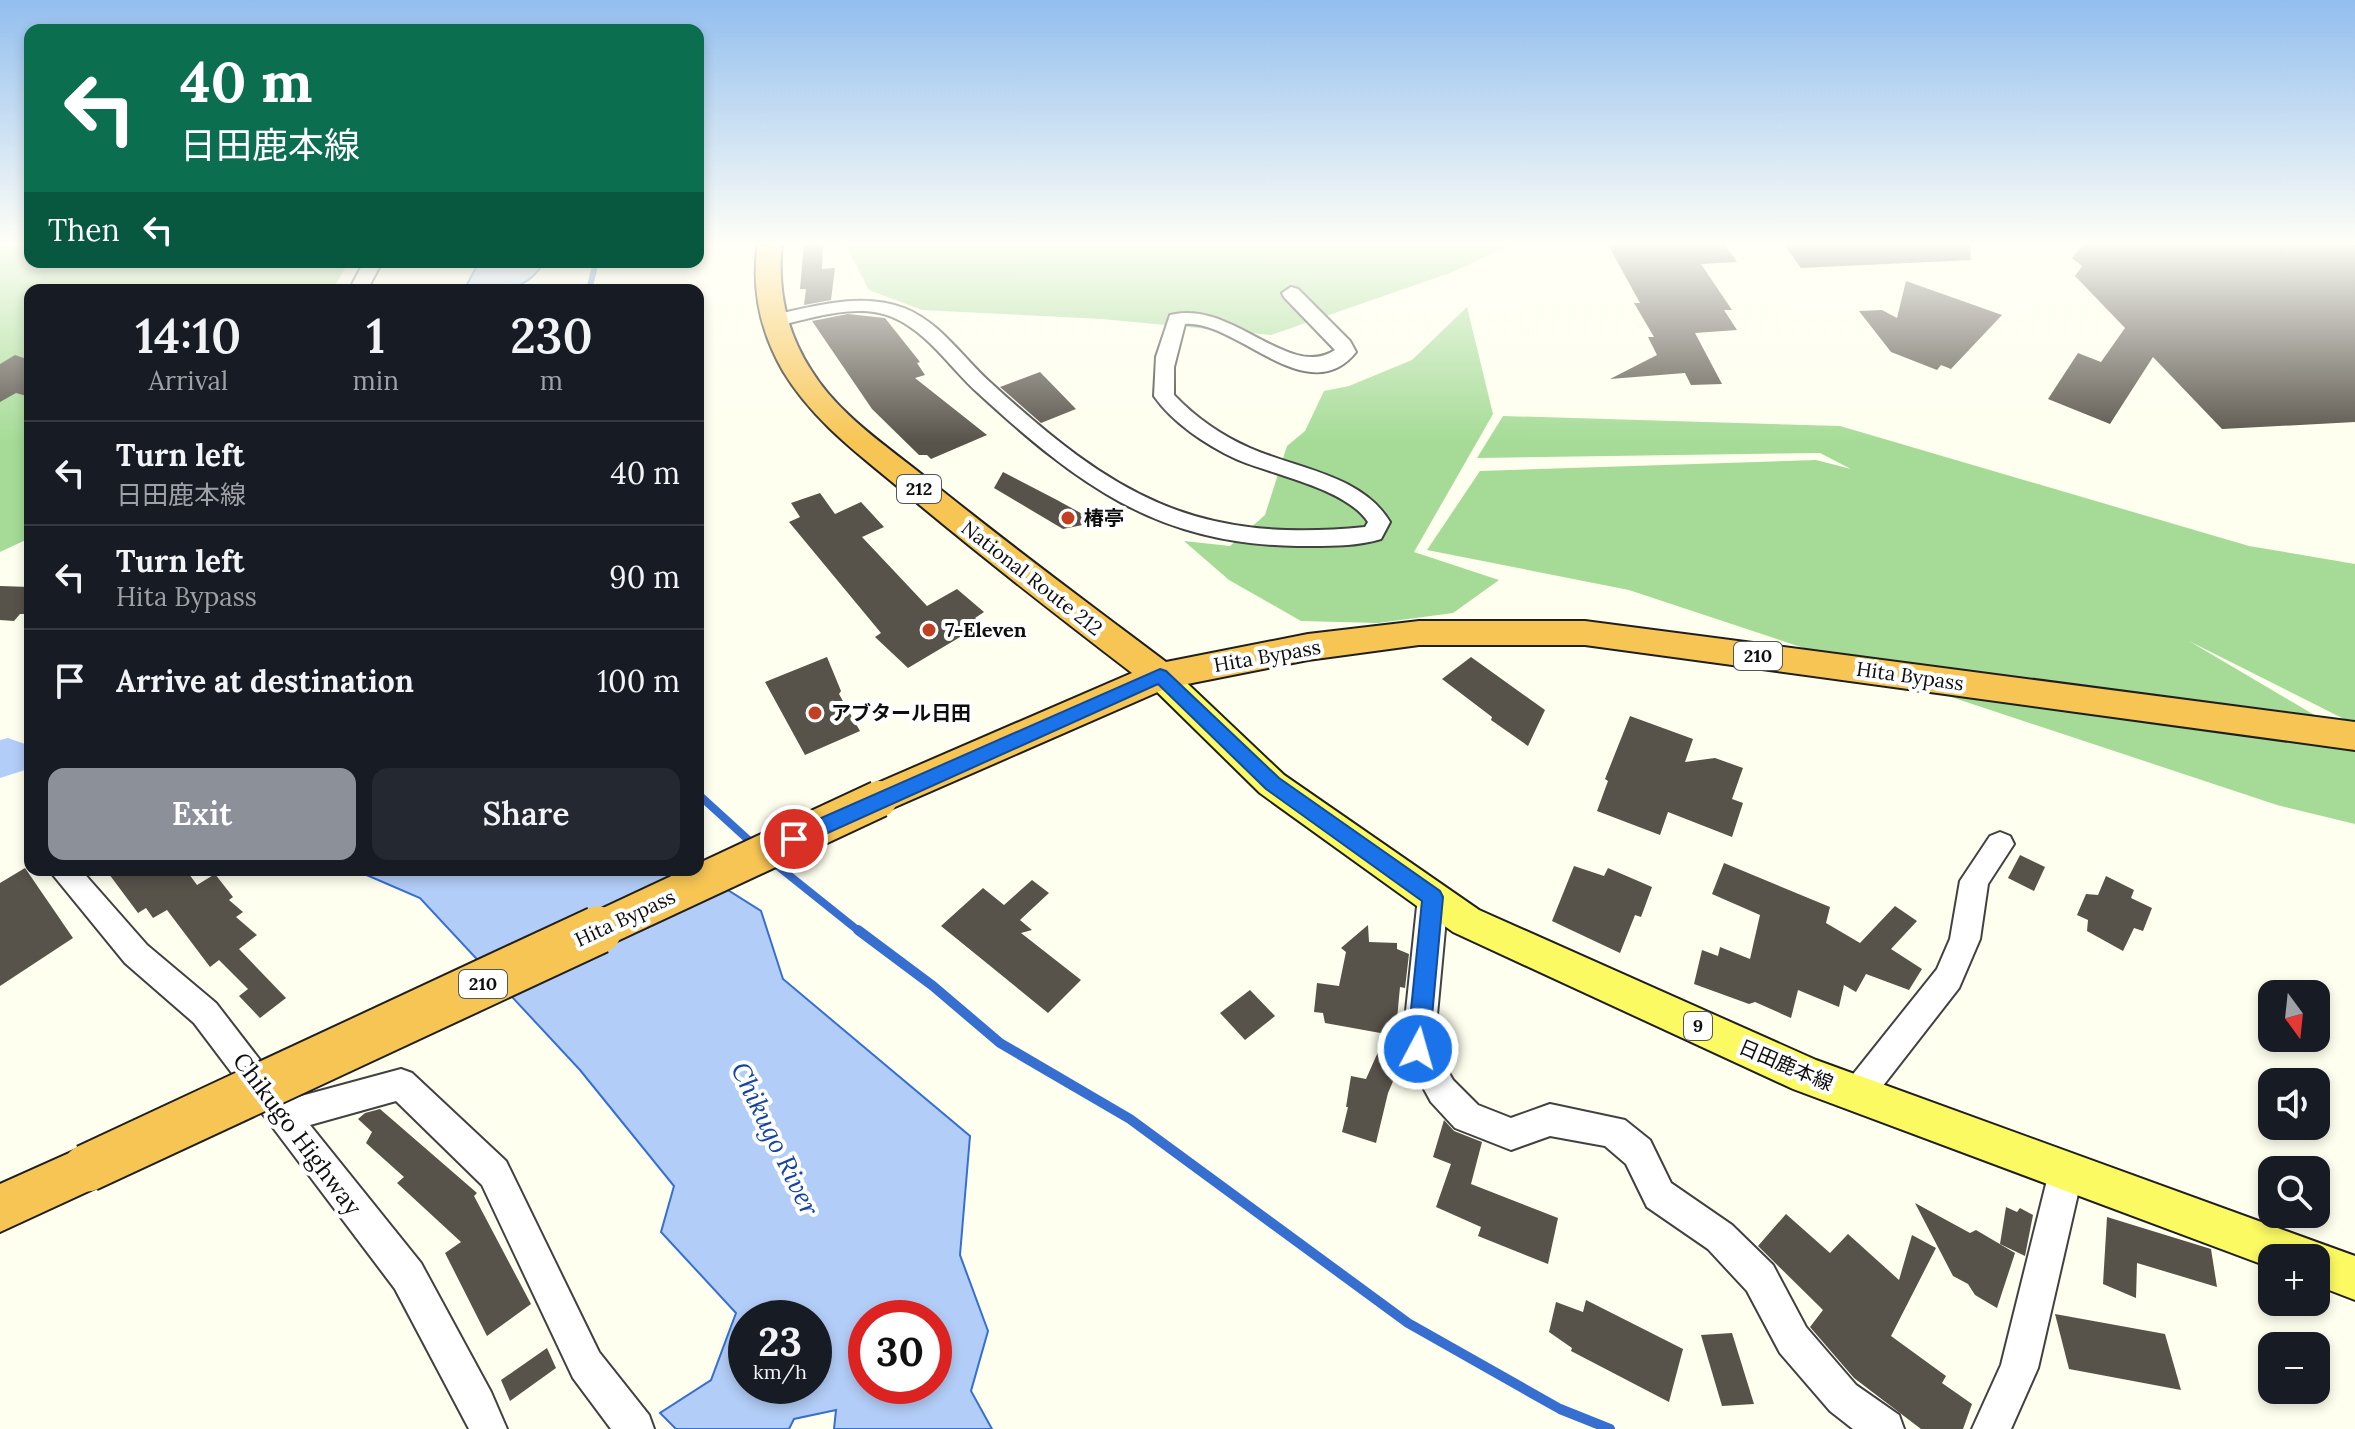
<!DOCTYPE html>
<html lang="en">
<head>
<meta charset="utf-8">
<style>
	:root { --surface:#171b24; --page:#242831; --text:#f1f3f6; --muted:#9ea1a6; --line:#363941; --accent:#8c9099 }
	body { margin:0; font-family:Lora,"Noto Sans JP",serif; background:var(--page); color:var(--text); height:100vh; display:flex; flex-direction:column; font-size:30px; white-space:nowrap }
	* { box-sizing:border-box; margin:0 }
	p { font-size:26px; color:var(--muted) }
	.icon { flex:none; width:44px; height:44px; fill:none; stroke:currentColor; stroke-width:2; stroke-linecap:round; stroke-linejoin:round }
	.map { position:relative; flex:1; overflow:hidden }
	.side { position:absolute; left:24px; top:284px; width:680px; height:592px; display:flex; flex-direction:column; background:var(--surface); border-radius:16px; box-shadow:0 4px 12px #0003 }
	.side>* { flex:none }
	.top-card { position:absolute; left:24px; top:24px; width:680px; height:244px; border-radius:16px; box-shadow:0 4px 12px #0003; background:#0b6e4f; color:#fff; overflow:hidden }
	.needle { width:52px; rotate:165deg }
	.tools { position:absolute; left:2258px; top:980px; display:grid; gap:16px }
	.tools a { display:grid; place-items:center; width:72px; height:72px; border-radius:16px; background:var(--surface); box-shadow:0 4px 12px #0003; font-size:40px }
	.speed { position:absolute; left:728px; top:1300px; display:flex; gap:16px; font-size:40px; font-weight:700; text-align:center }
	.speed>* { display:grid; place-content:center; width:104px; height:104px; border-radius:50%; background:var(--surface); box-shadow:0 4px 12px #0003; line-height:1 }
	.speed small { font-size:20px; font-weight:400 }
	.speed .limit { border:12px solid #d22; background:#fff; color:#111 }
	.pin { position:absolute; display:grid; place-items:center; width:68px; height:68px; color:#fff; margin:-34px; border:4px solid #fff; border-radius:50%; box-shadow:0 2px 8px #0007 }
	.me { position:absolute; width:88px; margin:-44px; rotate:6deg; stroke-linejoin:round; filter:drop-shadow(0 0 6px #0008) }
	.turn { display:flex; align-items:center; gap:28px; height:168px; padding:0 24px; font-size:36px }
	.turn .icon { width:104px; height:104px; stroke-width:2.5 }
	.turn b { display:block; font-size:56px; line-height:68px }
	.then { display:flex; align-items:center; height:76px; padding:0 24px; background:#0003; gap:16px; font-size:30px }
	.eta { display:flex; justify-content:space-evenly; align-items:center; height:136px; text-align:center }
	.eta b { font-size:48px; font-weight:600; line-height:56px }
	.primary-button { display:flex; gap:16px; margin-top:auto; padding:16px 24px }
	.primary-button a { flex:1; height:92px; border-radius:16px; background:var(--accent); color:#fff; font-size:32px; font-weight:600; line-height:92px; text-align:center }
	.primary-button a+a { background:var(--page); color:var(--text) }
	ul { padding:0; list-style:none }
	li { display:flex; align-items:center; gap:24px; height:104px; padding:0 24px; border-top:2px solid var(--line) }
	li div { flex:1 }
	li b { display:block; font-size:30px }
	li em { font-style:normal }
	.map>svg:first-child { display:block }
	.forest { fill:#a5db96 }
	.water { fill:#b2cdf7; stroke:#376fd0; stroke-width:2; fill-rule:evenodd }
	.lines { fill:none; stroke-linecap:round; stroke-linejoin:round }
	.stream-far2 { stroke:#376fd0; stroke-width:6 }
	.stream-far1 { stroke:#376fd0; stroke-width:8 }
	.stream { stroke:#376fd0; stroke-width:10 }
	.river { fill:#b2cdf7; fill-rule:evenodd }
	.building { fill:#57524a }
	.minor-casing { stroke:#414141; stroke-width:4 }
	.major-casing { stroke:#1f1f1f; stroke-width:4 }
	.highway-casing { stroke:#1f1f1f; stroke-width:4 }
	.minor { fill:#fff; fill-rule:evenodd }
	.major { fill:#fbfa62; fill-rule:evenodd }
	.highway { fill:#f7c554; fill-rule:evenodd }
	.highway-bridge-far1-casing { stroke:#1f1f1f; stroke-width:40; stroke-linecap:butt }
	.highway-bridge-casing { stroke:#1f1f1f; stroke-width:51; stroke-linecap:butt }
	.highway-bridge-far1 { stroke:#f7c554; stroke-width:36 }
	.highway-bridge { stroke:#f7c554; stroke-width:47 }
	.route { fill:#1a73e8; stroke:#114b97; stroke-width:2 }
	.poi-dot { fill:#c14022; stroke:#fff; stroke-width:3 }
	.labels { text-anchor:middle; stroke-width:8; stroke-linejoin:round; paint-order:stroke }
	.shield { fill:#fff; stroke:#565656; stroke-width:2 }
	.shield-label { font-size:18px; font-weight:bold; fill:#0e0e0e }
	.poi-label { font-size:20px; font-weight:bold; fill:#0e0e0e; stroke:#fff; text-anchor:start }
	.street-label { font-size:20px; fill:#0e0e0e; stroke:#fff }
	.near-street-label { font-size:24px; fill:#0e0e0e; stroke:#fff }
	.near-water-label { font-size:26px; font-style:italic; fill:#1443a3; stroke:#fff }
</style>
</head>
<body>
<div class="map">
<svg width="2355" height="1429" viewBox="0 0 2355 1429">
	<rect width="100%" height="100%" fill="#feffee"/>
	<!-- forest -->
	<g class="forest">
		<path d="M0,243H30V262H349L332,290H30V538L0,552Z"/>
		<path d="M845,243H1516L1450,273L1271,335L1102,319L922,310L869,290Z"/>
		<path d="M1467,307L1493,414L1414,552L1499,580L1453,613L1378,623L1301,621L1229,580L1184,541L1230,546L1265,515L1287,446L1305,431L1324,391L1349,386L1412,360Z"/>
		<path d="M1503,416L1840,426L2249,546L2355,564V720L2344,719L2189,641L2355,739V824L2277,805L1629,590L1427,550L1480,471L1816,460L1851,469L1820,453L1477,458Z"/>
	</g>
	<!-- water -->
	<g class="water">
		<path d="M479,262H544C526,294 496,290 464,290Z"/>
		<path d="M355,870H696L761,911L783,979L970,1136L960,1255L988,1331L971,1391L992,1429H834L836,1410L794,1419L789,1429H676L660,1413L711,1380L736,1313L661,1232L674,1186L580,1070L420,898ZM746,1318H814V1386H746ZM866,1318H934V1386H866Z"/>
	</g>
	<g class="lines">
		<!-- stream-far2 -->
		<path class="stream-far2" d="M589,290L596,262"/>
		<!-- stream-far1 -->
		<g class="stream-far1">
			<path d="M698,794L754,845"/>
			<path d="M770,860L860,932"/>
		</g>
		<!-- stream -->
		<path class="stream" d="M858,930L933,986L1000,1043L1130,1119L1408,1323L1560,1409L1610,1429"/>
		<!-- river -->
		<path class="river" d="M8,738L25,744L30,760L25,770L0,778V740Z"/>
	</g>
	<!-- building -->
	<g class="building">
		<path d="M804,243H823L822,269L835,268L831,300L804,305L806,289H800Z"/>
		<path d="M1607,243H1724L1737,262L1701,264L1732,310H1724L1737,330L1695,333L1722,384L1691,385L1685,373L1610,379L1657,355L1648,337H1654L1634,303H1640Z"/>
		<path d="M1783,243H1970L1971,260L1801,268Z"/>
		<path d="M2084,243H2355V422L2222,429L2153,357L2110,424L2048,399L2078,353L2101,362L2125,328L2075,276L2082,266L2072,258Z"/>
		<path d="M1906,281L2002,315L1951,369L1941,365L1937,370L1891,352L1859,311L1882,310L1897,318Z"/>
		<path d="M848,314L885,318L920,362L917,363L925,375L915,378L987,435L931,459L927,455H919L872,409L812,321Z"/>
		<path d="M15,355L30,360V397L16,393L0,402V364Z"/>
		<path d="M1040,372L1076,409L1041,423L1000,387Z"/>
		<path d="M1003,472L1057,500L1097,522L1063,529L994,488Z"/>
		<path d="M820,493L835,514L861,502L884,527L862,537L927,606L957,589L984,612L975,618L982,624L908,668L875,637L881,633L789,522L800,517L791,503Z"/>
		<path d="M0,586L30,587V614H20L14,621L0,620Z"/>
		<path d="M827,657L841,691L839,694L860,731L805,755L765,682Z"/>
		<path d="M1471,657L1545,710L1528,746L1491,720L1492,717L1442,679Z"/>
		<path d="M1630,716L1693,739L1685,762L1715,758L1743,768L1732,799L1743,803L1732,837L1668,812L1660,835L1597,811L1608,781L1605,779Z"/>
		<path d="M2020,855L2045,867L2034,891L2008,878Z"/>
		<path d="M1724,863L1830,907L1826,923L1860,943L1895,906L1917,921L1891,949L1922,969L1909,990L1866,974L1856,992L1844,985L1839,1007L1798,990L1791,1018L1755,1002L1749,1004L1694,984L1702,950L1718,956L1720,947L1750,959L1760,915L1712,894Z"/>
		<path d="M1574,866L1604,876L1608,868L1652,887L1641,917L1635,915L1620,953L1552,921Z"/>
		<path d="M25,868L73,938L0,986V883Z"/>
		<path d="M106,870H186L197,885L215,874L233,897L229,900L243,912L236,917L257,935L239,949L286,998L260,1018L239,996L248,989L219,960L210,967L167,910L153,918L146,908L138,913Z"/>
		<path d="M2106,876L2134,890L2131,898L2152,908L2143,931L2134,928L2123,951L2087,931L2088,920L2077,915L2086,894L2098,895Z"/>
		<path d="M1032,880L1049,893L1020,920L1032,930L1021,933L1081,980L1048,1013L941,926L983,888L1004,905Z"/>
		<path d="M1368,925L1369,942L1397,943V949L1409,954L1405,988L1400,987L1393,1062L1400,1065L1388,1093L1376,1143L1342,1132L1348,1107H1346L1351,1076L1366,1079L1386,1034L1325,1023L1323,1013L1314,1012L1317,983L1339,986L1346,952L1341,948Z"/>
		<path d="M1250,990L1275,1016L1245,1040L1220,1013Z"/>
		<path d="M380,1109L477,1193L474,1196L531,1304L487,1336L445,1253L461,1242L397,1183L404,1177L366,1143L372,1132L358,1119L365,1113Z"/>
		<path d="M1444,1120L1454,1131L1482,1142L1471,1184L1558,1218L1548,1264L1478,1236L1481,1227L1436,1207L1451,1164L1433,1157Z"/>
		<path d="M1915,1203L1970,1233L1976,1230L2015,1253L1997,1308L1975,1295L1968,1284L1953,1276Z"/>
		<path d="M2006,1207L2017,1212L2020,1208L2033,1215L2025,1256L2000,1244Z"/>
		<path d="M1786,1214L1830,1253L1848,1234L1899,1280L1912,1235L1936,1248L1891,1336L1946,1376L1942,1383L1972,1404L1963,1429H1921L1854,1378L1810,1327L1823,1310L1758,1246Z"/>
		<path d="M2107,1217L2211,1249L2217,1287L2137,1263L2136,1298L2103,1284Z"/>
		<path d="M1586,1300L1683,1349L1669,1402L1571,1351L1572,1348L1549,1332L1556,1302L1583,1312Z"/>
		<path d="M2055,1314L2165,1334L2181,1390L2069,1369Z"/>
		<path d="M1732,1333L1754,1404L1722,1406L1701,1335Z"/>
		<path d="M547,1348L556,1368L510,1401L501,1380Z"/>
	</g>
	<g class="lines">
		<defs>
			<g id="minor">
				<path d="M364,262H382L367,290H349Z"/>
				<path d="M1291,287L1298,289L1350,341L1356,352C1308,412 1237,320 1185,324L1174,367V395C1195,417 1222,436 1250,448C1297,469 1362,475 1390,522L1381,539C1355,547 1324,546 1297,546C1156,544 1077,484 978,393C950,368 928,332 892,317C856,302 810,319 773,327L763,321L773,315C816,306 861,292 904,308C940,322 963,358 991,383C1113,495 1194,544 1365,527L1368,522C1346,488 1272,475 1236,459C1206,445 1173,423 1154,396L1156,357L1170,315C1233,299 1288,381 1335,350L1284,297L1282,293Z"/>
				<path d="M2000,832L2010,836L2014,844L1988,884L1980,939L1959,988L1868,1105L1857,1110L1846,1105L1841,1094L1846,1083L1937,969L1950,939L1960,881L1990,836Z"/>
				<path d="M49,870H81L147,945L216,1003L290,1099L401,1069L412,1073L506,1161L599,1352L649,1415L654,1429H611L573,1378L482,1185L396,1101L310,1125L421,1263L491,1392L507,1429H469L395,1289L194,1023L125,963Z"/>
				<path d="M1433,885L1443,888L1448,897L1434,1047L1453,1080L1478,1105L1511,1118L1550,1104L1625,1120L1650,1140L1671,1183L1732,1225L1773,1265L1806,1327L1856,1385L1899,1415L1904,1429H1853L1830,1411L1780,1353L1747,1291L1708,1249L1647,1207L1626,1164L1605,1146L1550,1136L1511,1150L1455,1128L1431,1102L1402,1049L1418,897L1423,888Z"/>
				<path d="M2066,1155L2078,1160L2083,1172L2038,1368L2011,1429H1972L2001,1365L2049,1172L2054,1160Z"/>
			</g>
			<path id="major" d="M1160,664L1171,668L1284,775L1479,910L1816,1060L2355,1256V1300L2316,1285V1258H2272V1268L1793,1089L1453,932L1260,793L1149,684L1144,676L1149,668Z"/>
			<g id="highway">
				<path d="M758,243H782C777,289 786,331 811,370C838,414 885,445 925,477C1004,541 1085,601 1166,662L1308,634L1419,621H1585L2355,722V750L1585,645H1419L1308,660L1167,688L879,814L866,810L860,799L866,788L1132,673C1055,614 978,554 903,491C860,455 813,421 783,371C760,331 751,289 758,243Z"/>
				<path d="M87,1145L104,1152L110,1168L104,1184L0,1232V1184Z"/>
			</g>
		</defs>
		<!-- minor casing -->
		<use href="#minor" class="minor-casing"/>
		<!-- major casing -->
		<use href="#major" class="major-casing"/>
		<!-- highway casing -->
		<use href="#highway" class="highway-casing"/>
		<!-- minor -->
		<use href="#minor" class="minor"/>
		<!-- major -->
		<use href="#major" class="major"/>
		<!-- highway -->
		<use href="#highway" class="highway"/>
		<defs>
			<path id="highway-bridge-far1" d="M594,932L879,799"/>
			<path id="highway-bridge" d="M87,1168L598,930"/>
		</defs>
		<!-- highway-bridge-far1 casing -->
		<use href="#highway-bridge-far1" class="highway-bridge-far1-casing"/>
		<!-- highway-bridge casing -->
		<use href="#highway-bridge" class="highway-bridge-casing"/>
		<!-- highway-bridge-far1 -->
		<use href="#highway-bridge-far1" class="highway-bridge-far1"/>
		<!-- highway-bridge -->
		<use href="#highway-bridge" class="highway-bridge"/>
	</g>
	<!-- sky -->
	<linearGradient id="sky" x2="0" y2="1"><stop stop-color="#92beee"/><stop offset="0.55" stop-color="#fffff7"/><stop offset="1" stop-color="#fffff7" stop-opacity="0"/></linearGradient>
	<rect width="2355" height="443" fill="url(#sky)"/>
	<!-- route -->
	<path class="route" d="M1160,669L1166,671L1279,778L1440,891L1443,897L1429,1049L1426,1056L1418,1059L1410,1056L1407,1049L1422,901L1266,789L1158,684L801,845H787L785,839L787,833Z"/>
	<!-- markers -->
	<g class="poi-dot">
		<circle cx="1068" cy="518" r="8"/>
		<circle cx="929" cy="630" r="8"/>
		<circle cx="815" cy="713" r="8"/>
	</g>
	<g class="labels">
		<!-- shield labels -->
		<g class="shield">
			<rect x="897" y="475" width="44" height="28" rx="6"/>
			<rect x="1734" y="642" width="48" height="28" rx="6"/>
			<rect x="459" y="970" width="48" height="28" rx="6"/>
			<rect x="1684" y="1012" width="28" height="28" rx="6"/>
		</g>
		<g class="shield-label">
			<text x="919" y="495">212</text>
			<text x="1758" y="662">210</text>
			<text x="483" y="990">210</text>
			<text x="1698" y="1032">9</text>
		</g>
		<!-- poi labels -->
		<g class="poi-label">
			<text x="1084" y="525">椿亭</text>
			<text x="945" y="637">7-Eleven</text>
			<text x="831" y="720">アブタール日田</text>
		</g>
		<!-- street labels -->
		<g class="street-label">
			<text transform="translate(1032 578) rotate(38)" y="7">National Route 212</text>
			<text transform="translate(1267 656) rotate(-10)" y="7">Hita Bypass</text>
			<text transform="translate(1910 676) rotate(8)" y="7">Hita Bypass</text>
			<text transform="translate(625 918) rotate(-25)" y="7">Hita Bypass</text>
			<text transform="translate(1786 1065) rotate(23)" y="7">日田鹿本線</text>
		</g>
		<!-- near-street labels -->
		<g class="near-street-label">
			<text transform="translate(297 1134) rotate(53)" y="8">Chikugo Highway</text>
		</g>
		<!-- near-water labels -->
		<g class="near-water-label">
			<text transform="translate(775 1139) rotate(64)" y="9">Chikugo River</text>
		</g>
	</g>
</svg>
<div class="tools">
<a><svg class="needle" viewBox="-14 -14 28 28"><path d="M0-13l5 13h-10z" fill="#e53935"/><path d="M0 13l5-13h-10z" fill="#9ea1a6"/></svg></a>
<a><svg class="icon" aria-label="sound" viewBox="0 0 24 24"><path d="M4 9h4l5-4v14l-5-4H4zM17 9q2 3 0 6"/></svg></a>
<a><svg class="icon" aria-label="search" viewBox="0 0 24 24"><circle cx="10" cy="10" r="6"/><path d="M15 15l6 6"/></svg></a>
<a>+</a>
<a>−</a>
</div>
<div class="speed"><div>23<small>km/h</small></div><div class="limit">30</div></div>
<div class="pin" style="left:794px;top:839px;background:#d93025"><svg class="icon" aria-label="arrive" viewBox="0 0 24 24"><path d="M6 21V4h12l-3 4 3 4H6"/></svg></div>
<svg class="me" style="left:1418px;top:1049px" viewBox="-20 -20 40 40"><circle r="17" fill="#1a73e8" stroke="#fff" stroke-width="3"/><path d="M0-11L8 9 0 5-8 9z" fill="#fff"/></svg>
<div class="top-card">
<div class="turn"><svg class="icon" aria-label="left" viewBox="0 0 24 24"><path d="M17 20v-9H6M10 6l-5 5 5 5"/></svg><div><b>40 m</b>日田鹿本線</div></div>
<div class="then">Then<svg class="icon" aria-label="left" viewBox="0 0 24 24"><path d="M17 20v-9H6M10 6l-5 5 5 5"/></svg></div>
</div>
<section class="side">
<div class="eta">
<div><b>14:10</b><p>Arrival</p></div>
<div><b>1</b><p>min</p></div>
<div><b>230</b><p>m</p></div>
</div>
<ul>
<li><svg class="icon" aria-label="left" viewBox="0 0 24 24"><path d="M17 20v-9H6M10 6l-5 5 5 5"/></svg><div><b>Turn left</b><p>日田鹿本線</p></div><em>40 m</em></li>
<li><svg class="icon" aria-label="left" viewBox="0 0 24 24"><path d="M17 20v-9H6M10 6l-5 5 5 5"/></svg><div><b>Turn left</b><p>Hita Bypass</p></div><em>90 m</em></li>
<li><svg class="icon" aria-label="arrive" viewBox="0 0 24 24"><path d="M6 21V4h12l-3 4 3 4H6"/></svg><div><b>Arrive at destination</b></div><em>100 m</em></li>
</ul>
<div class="primary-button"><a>Exit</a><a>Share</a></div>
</section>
</div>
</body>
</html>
